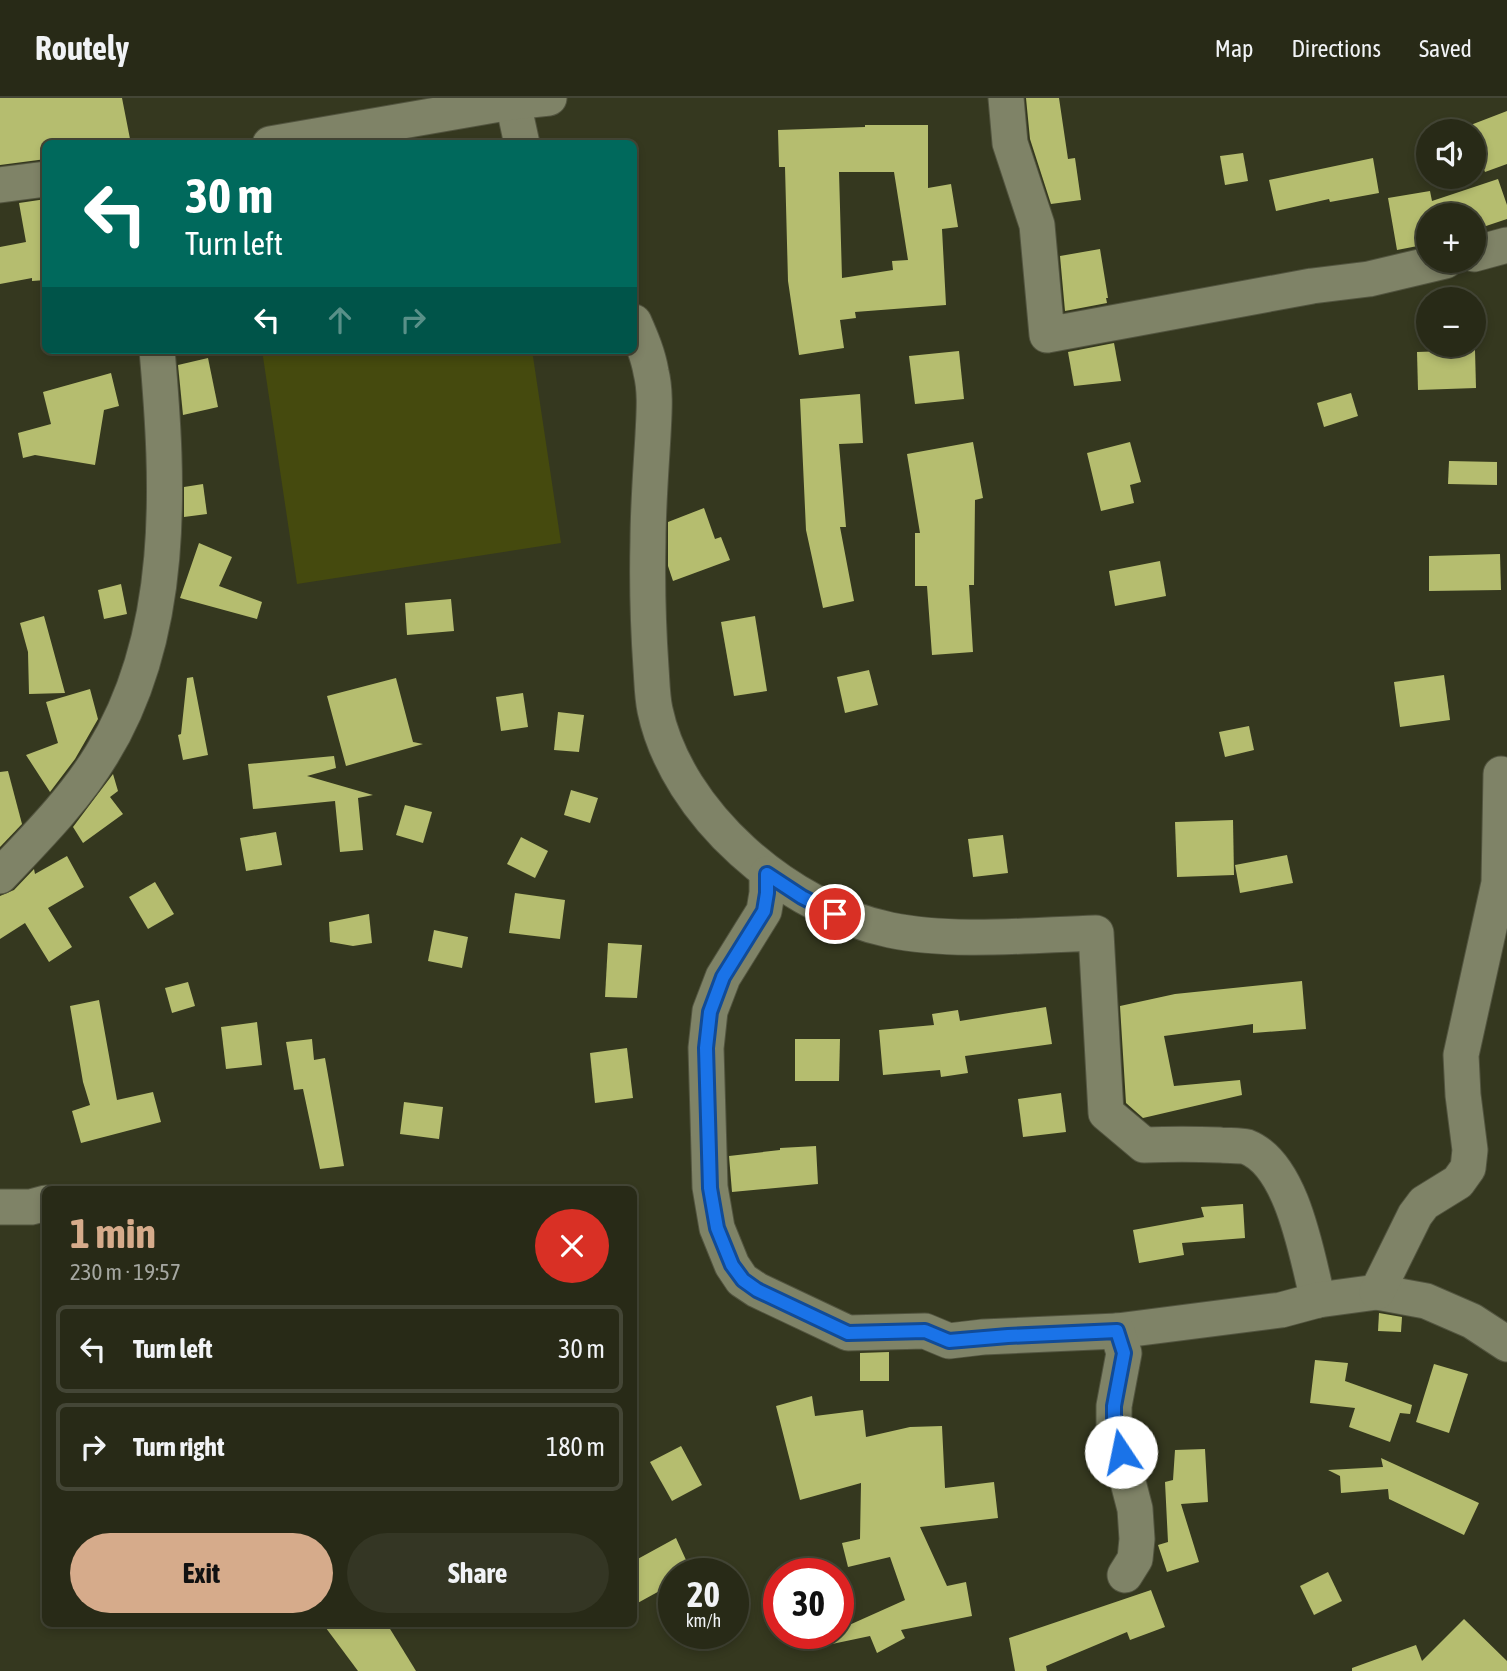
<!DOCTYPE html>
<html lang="en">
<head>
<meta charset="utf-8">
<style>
	:root { --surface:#282a17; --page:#343624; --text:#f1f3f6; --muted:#a5a7a1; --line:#444636; --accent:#d6ab8b }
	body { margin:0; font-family:"Asap Condensed",sans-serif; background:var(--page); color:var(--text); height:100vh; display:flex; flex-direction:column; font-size:26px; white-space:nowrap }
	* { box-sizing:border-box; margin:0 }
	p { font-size:23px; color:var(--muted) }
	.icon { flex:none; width:38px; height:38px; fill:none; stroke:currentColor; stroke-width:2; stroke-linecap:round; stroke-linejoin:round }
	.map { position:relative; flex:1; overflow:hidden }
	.side { position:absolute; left:42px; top:1088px; width:595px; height:441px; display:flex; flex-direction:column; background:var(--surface); border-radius:10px; box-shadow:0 4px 10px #0003,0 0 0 2px var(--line) }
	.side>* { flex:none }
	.banner { position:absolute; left:42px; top:42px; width:595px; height:214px; border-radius:10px; box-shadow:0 4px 10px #0003,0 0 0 2px var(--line); background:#00695c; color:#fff; overflow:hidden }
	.buttons { position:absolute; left:1416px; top:21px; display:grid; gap:14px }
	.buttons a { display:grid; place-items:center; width:70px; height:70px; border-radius:50%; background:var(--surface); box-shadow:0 4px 10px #0003,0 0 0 2px var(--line); font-size:35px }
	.speed { position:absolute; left:658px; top:1460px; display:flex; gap:14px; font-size:35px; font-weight:700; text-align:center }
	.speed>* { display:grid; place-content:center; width:91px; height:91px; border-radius:50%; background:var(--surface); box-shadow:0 4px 10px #0003,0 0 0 2px var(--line); line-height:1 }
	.speed small { font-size:18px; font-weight:400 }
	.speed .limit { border:10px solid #d22; background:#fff; color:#111 }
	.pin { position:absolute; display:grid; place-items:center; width:60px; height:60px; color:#fff; margin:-30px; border:4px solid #fff; border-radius:50%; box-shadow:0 2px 7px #0007 }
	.me { position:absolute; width:77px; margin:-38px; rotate:349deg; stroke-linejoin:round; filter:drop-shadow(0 0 5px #0008) }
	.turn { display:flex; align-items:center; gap:24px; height:147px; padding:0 28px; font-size:32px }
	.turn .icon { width:91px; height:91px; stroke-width:2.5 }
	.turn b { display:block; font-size:49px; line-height:60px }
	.lanes { display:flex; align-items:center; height:66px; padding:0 28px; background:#0003; justify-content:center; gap:35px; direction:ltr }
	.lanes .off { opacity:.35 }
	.round { display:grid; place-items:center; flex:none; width:74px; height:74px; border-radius:37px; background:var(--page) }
	.summary { display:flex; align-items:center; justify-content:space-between; height:119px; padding:0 28px }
	h1 { font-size:42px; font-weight:700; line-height:52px; color:var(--accent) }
	.action { display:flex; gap:14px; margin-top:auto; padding:14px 28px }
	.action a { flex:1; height:80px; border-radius:42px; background:var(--accent); color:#111; font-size:28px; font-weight:700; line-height:80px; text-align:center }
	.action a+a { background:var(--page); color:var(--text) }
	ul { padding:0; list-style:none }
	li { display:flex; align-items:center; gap:21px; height:88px; margin:0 14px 10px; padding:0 14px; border:4px solid var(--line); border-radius:10px }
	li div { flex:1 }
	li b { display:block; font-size:26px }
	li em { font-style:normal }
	header { display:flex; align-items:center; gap:42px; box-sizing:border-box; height:98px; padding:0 35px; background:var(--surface); border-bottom:2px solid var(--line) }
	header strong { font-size:33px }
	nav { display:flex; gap:38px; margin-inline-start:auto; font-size:24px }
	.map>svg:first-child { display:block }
	.green { fill:#454a0e }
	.building { fill:#b5bd6f; fill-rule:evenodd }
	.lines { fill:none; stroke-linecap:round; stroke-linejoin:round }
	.street-casing { stroke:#52543f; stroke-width:37 }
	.street { stroke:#7f8367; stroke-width:35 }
	.route-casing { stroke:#114b97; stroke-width:18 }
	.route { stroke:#1a73e8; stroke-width:12 }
</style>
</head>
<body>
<header>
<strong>Routely</strong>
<nav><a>Map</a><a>Directions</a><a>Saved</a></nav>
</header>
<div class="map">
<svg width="1507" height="1573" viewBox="0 0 1507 1573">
	<rect width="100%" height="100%" fill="#35381f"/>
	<!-- green -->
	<path class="green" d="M262,252H532L561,445L297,486Z"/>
	<!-- building -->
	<g class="building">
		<path d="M0,0H122L131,46H46V61L0,67Z"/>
		<path d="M1026,0H1059L1068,61L1075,60L1081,102L1051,106L1030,41Z"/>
		<path d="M1507,13V66L1485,74L1474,43V33H1470L1468,28Z"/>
		<path d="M865,27H928V90L951,86L958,129L942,131L946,207L855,214L856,220L840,222L844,250L799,257L788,183L785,69H779L778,32L865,29ZM839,74H894L908,162L892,163L893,172L842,180Z"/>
		<path d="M1243,55L1248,83L1225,87L1220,58Z"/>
		<path d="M1373,60L1379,95L1330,104L1329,101L1276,113L1269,82Z"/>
		<path d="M1498,81L1507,107V121L1474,132V117H1428V146L1397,152L1388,100L1430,93L1432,103Z"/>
		<path d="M46,101V182L32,183V180L0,186V149L26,144L19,105Z"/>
		<path d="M1100,151L1108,200H1106L1107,205L1065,213L1060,158Z"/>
		<path d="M1114,245L1121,283L1074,288L1068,254Z"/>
		<path d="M1475,252L1476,290L1418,292L1417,254Z"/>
		<path d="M959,253L964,301L915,306L909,258Z"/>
		<path d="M208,260L218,309L183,317L178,267Z"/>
		<path d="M111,275L119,308L104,312L95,367L35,357L23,360L18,335L51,326L43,294Z"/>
		<path d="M1351,295L1358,318L1324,329L1317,305Z"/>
		<path d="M860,296L863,345L839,346L846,429H840L854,503L823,510L806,432L800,301Z"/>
		<path d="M973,344L983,400L975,402L974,487H969L973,554L932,557L927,488H915V435H920L907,356Z"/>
		<path d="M1130,344L1141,384L1130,387L1134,405L1101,413L1087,355Z"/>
		<path d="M1449,363L1497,364V387L1448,386Z"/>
		<path d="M203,386L207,416L184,419V389Z"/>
		<path d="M704,410L715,441L721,439L730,462L673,483L668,468V424Z"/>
		<path d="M199,445L232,459L219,488L262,504L257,521L180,500Z"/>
		<path d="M1500,456L1501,492L1429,493V458Z"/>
		<path d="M1160,463L1166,498L1115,508L1109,473Z"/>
		<path d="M121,486L127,516L104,521L98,492Z"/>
		<path d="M451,501L454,533L407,537L405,505Z"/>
		<path d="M44,518L65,595L29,596L28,554L20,525Z"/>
		<path d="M755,518L767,593L734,598L721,524Z"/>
		<path d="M869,572L878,607L845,615L837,579Z"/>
		<path d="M1444,577L1450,622L1400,629L1394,584Z"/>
		<path d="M193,579L208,657L183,662L178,637L181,636L187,580Z"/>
		<path d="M396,580L413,644L423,646L346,668L327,598Z"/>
		<path d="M90,591L98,621L75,661L50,694L26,657L58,645L46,604Z"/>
		<path d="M523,595L528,629L501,633L496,599Z"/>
		<path d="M558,614L584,617L579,654L554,652Z"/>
		<path d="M1249,628L1254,652L1225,659L1219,634Z"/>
		<path d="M334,658L336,670L307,678L373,697L358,700L363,752L340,754L335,703L253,711L248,666Z"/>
		<path d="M8,673L22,726L0,749V674Z"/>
		<path d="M113,676L118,693L110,699L123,716L83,745L73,729Z"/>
		<path d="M571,692L598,700L590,725L564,717Z"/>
		<path d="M405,707L432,714L423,745L396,737Z"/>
		<path d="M1233,722L1234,777L1177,779L1175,724Z"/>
		<path d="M276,734L282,767L246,773L240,740Z"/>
		<path d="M1003,737L1008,775L973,779L968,741Z"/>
		<path d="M521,739L548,753L535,780L507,766Z"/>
		<path d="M1287,757L1293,785L1240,795L1235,767Z"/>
		<path d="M67,758L84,789L48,810L72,849L49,864L25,825L0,841V798L14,792L34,771L35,776Z"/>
		<path d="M155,784L174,816L148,831L129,799Z"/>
		<path d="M515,795L565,802L560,841L509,835Z"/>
		<path d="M369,816L372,845L353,848L330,844L329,824Z"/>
		<path d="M434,832L468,839L462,870L428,863Z"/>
		<path d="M608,845L642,847L637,900L605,899Z"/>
		<path d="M1302,883L1306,931L1253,935V926L1164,938L1174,988L1240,982L1242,997L1143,1020L1126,1005L1120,908L1175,896Z"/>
		<path d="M188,884L195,908L172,915L165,890Z"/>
		<path d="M99,902L117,1002L153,994L161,1024L81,1045L72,1013L90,1007L83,984L70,908Z"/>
		<path d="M1046,909L1052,946L965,958L968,975L941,979L940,972L883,977L879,932L934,927L932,916L958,912L960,923Z"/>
		<path d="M257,924L262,967L226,971L221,929Z"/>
		<path d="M312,941L314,962L325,960L344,1068L320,1071L303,991L294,992L286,944Z"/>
		<path d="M795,941H840L839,983H795Z"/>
		<path d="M627,950L633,1000L595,1005L590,955Z"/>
		<path d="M1061,995L1066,1034L1023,1039L1018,1001Z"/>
		<path d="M404,1004L443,1009L439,1041L400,1036Z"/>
		<path d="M816,1048L818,1086L732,1094L729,1058L780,1052V1050Z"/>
		<path d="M1243,1106L1245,1140L1182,1145L1184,1157L1139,1165L1133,1132L1204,1119L1201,1109Z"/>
		<path d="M1379,1215L1402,1219L1401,1234L1378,1233Z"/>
		<path d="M889,1254V1283H860V1255Z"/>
		<path d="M1315,1262L1348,1265L1345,1283L1412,1307L1410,1316L1400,1315L1390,1344L1349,1329L1355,1310L1310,1305Z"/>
		<path d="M1434,1266L1468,1276L1449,1335L1416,1324Z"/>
		<path d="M812,1298L815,1318L863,1312L866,1339L910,1329L942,1328L945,1390L994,1384L998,1420L920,1429L947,1488L966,1484L972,1518L901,1532L905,1540L877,1555L870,1538L832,1546L829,1537L838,1535V1532L905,1502L890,1459L848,1469L842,1445L860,1441L861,1385L800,1402L776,1308Z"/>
		<path d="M681,1348L702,1387L672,1403L650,1364Z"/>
		<path d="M1205,1351L1208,1404L1181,1406L1199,1464L1167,1474L1158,1447L1168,1444L1165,1384L1173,1382L1175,1352Z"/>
		<path d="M1381,1360L1479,1405L1464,1437L1389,1401L1388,1391L1341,1395L1340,1378L1328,1372L1383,1369Z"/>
		<path d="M676,1440L691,1473L674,1475V1485L634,1507V1463Z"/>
		<path d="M1328,1474L1342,1503L1314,1517L1300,1488Z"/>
		<path d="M1151,1492L1165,1529L1130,1542L1127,1534L1046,1568L1047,1573H1015L1009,1540Z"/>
		<path d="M1464,1521L1507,1563V1573H1352V1570L1416,1547L1422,1563Z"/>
		<path d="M323,1526H387L416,1573H358Z"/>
	</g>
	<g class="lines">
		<defs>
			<g id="street">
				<path d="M512,0L522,46"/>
				<path d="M1006,0L1010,45L1037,127L1047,237L1312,188L1369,181L1445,163"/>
				<path d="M270,46L512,4L549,0"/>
				<path d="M0,87L46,81"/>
				<path d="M1474,156L1507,147"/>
				<path d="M634,224C641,240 648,256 651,274C656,294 654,316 653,337C651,372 648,408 648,443C647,485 648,527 651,570C652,583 652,598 655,612C677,716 788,811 890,832C953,845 1031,837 1096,835L1106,1015L1144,1047C1170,1046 1194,1046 1220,1047C1228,1048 1239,1047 1247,1049C1293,1067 1307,1159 1318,1202"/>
				<path d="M767,776V795L764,813L723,879L710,913L706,950L710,1089L717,1130L732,1167L742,1182L757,1192L848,1235L925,1233L949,1243L983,1239L1117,1233L1281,1212L1318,1202L1377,1194L1426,1203L1472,1223L1507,1246"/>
				<path d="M0,778C36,740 75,701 102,656C176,536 169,387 157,252"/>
				<path d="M0,1109H31L46,1105"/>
				<path d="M1377,1194L1415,1117L1424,1105L1458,1084L1468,1070L1470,1052L1463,997L1461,957L1499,785L1501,676"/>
				<path d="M1117,1233L1124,1255L1114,1308V1330L1135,1411L1137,1441L1135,1461L1125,1477"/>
			</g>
		</defs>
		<!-- street casing -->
		<use href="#street" class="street-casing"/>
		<!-- street -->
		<use href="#street" class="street"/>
	</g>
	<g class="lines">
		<defs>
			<path id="route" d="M835,816L802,799L767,776V795L764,813L723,879L710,914L706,950L710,1090L717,1130L732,1167L743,1182L757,1192L848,1235L925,1233L949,1243L1008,1238L1117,1233L1124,1255L1114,1308V1330L1121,1354"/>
		</defs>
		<!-- route casing -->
		<use href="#route" class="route-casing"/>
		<!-- route -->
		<use href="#route" class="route"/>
	</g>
</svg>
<div class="buttons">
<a><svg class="icon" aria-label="sound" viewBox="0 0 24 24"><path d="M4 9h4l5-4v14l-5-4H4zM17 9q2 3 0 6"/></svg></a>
<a>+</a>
<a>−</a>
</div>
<div class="speed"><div>20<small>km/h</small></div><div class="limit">30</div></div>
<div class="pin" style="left:835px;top:816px;background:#d93025"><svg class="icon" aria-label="arrive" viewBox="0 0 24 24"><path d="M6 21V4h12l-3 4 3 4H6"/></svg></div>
<svg class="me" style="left:1121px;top:1354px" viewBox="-20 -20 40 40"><circle r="19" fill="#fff"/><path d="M0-13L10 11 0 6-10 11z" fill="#1a73e8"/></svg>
<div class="banner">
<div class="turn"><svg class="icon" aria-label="left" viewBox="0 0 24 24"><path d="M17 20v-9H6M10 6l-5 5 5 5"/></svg><div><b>30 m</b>Turn left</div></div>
<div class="lanes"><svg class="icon" aria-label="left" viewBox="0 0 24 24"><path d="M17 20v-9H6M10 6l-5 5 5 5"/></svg><svg class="icon off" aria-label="ahead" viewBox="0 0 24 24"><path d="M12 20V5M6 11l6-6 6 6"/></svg><svg class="icon off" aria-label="right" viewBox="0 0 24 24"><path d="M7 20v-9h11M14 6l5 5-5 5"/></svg></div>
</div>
<section class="side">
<div class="summary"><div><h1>1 min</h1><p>230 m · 19:57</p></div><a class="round" style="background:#d93025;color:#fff"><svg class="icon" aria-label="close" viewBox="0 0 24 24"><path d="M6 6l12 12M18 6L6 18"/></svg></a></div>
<ul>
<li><svg class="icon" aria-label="left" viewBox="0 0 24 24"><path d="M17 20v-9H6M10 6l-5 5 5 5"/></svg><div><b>Turn left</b></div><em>30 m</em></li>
<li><svg class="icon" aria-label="right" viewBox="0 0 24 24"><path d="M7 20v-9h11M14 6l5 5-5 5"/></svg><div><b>Turn right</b></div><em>180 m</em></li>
</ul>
<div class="action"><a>Exit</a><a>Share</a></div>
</section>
</div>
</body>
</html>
